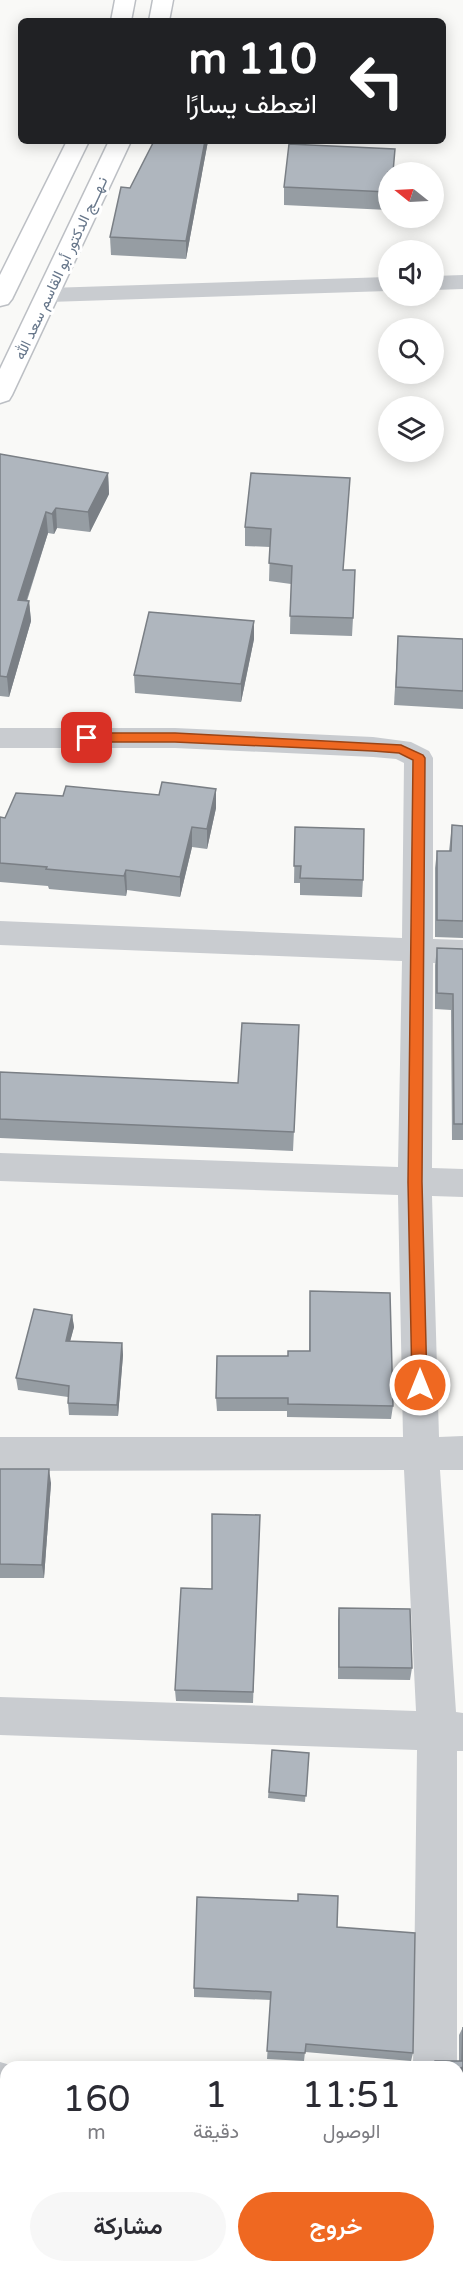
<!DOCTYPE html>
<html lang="ar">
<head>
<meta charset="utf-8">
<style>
	:root { --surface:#fff; --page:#f7f7f7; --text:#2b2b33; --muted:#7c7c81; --accent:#ef6821 }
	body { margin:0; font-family:"Varela Round",Vazirmatn,sans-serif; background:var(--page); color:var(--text); direction:rtl; height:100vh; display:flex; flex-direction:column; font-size:22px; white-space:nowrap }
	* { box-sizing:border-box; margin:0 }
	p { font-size:20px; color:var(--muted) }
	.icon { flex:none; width:33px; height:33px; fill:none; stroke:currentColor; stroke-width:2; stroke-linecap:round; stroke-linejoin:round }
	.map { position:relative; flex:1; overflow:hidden; direction:ltr }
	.side { position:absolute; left:0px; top:2061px; width:464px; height:212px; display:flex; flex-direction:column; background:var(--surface); border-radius:18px 18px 0 0; box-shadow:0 3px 15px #0003; direction:rtl }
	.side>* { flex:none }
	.hud { position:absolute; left:18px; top:18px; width:428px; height:126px; border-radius:9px; box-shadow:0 3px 15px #0003; direction:rtl; background:#202124; color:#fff; overflow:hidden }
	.needle { width:39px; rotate:288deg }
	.tools { position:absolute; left:378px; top:162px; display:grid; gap:12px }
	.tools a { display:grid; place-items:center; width:66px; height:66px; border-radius:50%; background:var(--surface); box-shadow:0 3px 15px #0003; font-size:30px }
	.pin { position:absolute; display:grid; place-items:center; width:51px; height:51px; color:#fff; margin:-26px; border-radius:12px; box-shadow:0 3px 9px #0006 }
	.me { position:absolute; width:66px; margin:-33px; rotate:0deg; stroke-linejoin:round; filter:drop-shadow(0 0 4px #0008) }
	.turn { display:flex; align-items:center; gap:21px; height:126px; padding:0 30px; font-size:27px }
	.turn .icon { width:78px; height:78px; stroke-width:2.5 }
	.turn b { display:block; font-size:42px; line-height:51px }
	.eta { display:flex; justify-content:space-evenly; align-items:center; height:102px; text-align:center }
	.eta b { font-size:36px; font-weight:600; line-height:42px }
	.cta { display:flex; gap:12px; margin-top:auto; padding:12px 30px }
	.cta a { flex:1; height:69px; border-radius:36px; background:var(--accent); color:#fff; font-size:24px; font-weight:600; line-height:69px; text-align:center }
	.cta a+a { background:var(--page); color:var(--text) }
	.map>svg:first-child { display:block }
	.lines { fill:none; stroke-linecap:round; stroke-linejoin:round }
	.major-casing { stroke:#bcbfc4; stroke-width:3 }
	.minor { fill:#c9ccd0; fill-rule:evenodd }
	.major { fill:#fff; fill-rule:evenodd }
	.wall { fill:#969da3 }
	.shaded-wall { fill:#7a7f85 }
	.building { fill:#afb6be; stroke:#7a7f85; stroke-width:1.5 }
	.route { fill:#ef6821; stroke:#9b4415; stroke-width:1.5 }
	.labels { text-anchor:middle; stroke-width:6; stroke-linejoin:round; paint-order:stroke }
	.far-street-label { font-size:15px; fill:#66768a; stroke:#fff }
</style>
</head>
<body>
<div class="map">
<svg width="463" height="2272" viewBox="0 0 463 2272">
	<rect width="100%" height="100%" fill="#f9f9f7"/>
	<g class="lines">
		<defs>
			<g id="major">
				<path d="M115,0H135L131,21H111Z"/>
				<path d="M153,0H173L169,21H149Z"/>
				<path d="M67,141H89L12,299L8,304L0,306V275Z"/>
				<path d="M109,141H131L12,395L9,400L0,403V369Z"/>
			</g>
		</defs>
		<!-- major casing -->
		<use href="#major" class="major-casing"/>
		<!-- minor -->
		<g class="minor">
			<path d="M463,275V289L434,290V276Z"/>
			<path d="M388,277V291L49,302L41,300L37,295L41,290L49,288Z"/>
			<path d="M0,728H175L373,737L411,742L429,751L433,758V939L463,940V964L433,963L432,1168L463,1169V1197L432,1196L439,1437L463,1436V1470H440L456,1712L463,1713V1751H457V2067H413L417,1750L0,1735V1697L416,1711L404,1470L0,1471V1437H403L398,1195L0,1181V1153L398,1167L402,961L0,945V921L402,938L404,763L396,759L373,757L175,748H0Z"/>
			<path d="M0,2062L17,2067H6V2106H0Z"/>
			<path d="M463,2076V2120L458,2121V2077Z"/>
			<rect x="412" y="2266" width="46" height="6"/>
		</g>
		<!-- major -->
		<use href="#major" class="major"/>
	</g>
	<!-- wall -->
	<g class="wall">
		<path d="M208,141L186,259L111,255L110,237L130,188Z"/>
		<path d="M388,172V210L284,205V187Z"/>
		<path d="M0,454L108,473L109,494L90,532L57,528L54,534L48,533L27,601H29L31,621L9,697L0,696Z"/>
		<path d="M251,473L343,570L353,618L352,636L290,634L291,584L269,581L270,547L245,546V527Z"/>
		<path d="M254,621V639L241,702L135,693L134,675Z"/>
		<path d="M398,636L463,639V709L394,705Z"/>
		<path d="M216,789V808L207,849L192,847L180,897L127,890L126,896L49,889L48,886L0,882V817L5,818L63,796L159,795Z"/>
		<path d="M452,825L463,826V938L435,937V868L437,851H449Z"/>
		<path d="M295,827L363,880L362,897L300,895V883H294Z"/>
		<path d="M437,948L463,949V1140H452L451,1010L435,1009V965Z"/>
		<path d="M299,1025L293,1151L0,1138V1072L238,1083Z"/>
		<path d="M310,1291L393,1406L391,1419L287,1417V1411H217L216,1398L287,1356L309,1351Z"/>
		<path d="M72,1315L74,1327L70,1341L122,1343L123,1355L118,1416L69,1415L68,1403V1397L18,1390L16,1378Z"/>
		<path d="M0,1469L51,1483L44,1578H0Z"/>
		<path d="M260,1515L253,1703L176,1701L175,1690L212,1589Z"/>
		<path d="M339,1608L412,1668L410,1680L338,1679V1620Z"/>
		<path d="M272,1750L309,1753L305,1802L268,1798Z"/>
		<path d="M337,1927L413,2053L411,2061L305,2052L304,2061L267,2059L271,2000L194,1997V1988Z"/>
		<path d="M463,2027V2074L459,2075V2101L458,2105V2067H432L435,2061H459V2035Z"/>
	</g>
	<!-- shaded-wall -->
	<g class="shaded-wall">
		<path d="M205,141H208L186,259V241Z"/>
		<path d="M108,473L109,494L90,532L88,512Z"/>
		<path d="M56,508L57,528L54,534L52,514Z"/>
		<path d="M46,512L48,533L20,620L18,600Z"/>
		<path d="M29,601L31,621L9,697L7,677Z"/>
		<path d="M254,621V639L241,702V684Z"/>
		<path d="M216,789V808L207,849V829Z"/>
		<path d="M192,827V847L180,897V877Z"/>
		<path d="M126,870L127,890L126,896L124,876Z"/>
		<path d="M72,1315L74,1327L67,1353L66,1341Z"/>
		<path d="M122,1343L123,1355L118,1416L117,1405Z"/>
		<path d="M49,1469L51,1483L44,1578L42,1565Z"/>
		<path d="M463,2067V2074L458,2076L459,2069Z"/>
	</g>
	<!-- building -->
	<g class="building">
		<path d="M154,141H205L186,241L110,237L121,187L130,188Z"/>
		<path d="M289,144L395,149L393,172H388V192L284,187Z"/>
		<path d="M0,454L108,473L88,512L56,508L52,514L46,512L18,600L29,601L7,677L0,676Z"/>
		<path d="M251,473L350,478L343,570H355L353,618L290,616L292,566L269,563L271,529L245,527Z"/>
		<path d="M149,612L254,621L241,684L134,675Z"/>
		<path d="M398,636L463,639V691L396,687Z"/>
		<path d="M162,782L216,789L207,829L192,827L180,877L126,870L124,876L46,869L47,867L0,863V817L5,818L16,793L63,796L66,786L159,795Z"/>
		<path d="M452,825L463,826V921L437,920V851H451Z"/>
		<path d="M295,827L364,829L363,880L300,878L301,866H294Z"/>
		<path d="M437,948L463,949V1124H454L453,994L437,993Z"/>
		<path d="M242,1023L299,1025L294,1132L0,1119V1072L238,1083Z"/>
		<path d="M310,1291L390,1293L393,1406L288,1404V1398H216L217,1356H288V1351H310Z"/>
		<path d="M34,1309L72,1315L66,1341L122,1343L117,1405L68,1403L69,1386L16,1378Z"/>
		<path d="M0,1469H49L42,1565L0,1564Z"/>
		<path d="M212,1514L260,1515L253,1692L175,1690L181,1588L212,1589Z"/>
		<path d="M339,1608L410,1609L412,1668L339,1667Z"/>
		<path d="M272,1750L309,1753L306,1796L269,1792Z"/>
		<path d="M298,1894L338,1896L337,1927L415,1933L413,2053L306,2044L305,2053L267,2051L271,1992L194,1988L197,1897L298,1901Z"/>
		<path d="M463,2027V2067L459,2069V2101H458V2067H434L435,2061H462Z"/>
		<path d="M37,2266H250L249,2272H37Z"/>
	</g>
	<!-- route -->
	<path class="route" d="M87,733H175L401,745L423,755L425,758L422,1182L427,1385L425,1390L420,1392L415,1390L412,1385L408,1182L413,760L399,753L373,751L175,742H87L81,738Z"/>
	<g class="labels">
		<!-- far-street labels -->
		<g class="far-street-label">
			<text transform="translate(61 268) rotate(-65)" y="5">نـهـــج الدكتور أبو القاسم سعد الله</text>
		</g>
	</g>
</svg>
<div class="tools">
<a><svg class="needle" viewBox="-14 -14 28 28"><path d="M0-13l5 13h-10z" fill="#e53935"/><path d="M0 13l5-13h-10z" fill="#7c7c81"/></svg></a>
<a><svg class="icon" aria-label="sound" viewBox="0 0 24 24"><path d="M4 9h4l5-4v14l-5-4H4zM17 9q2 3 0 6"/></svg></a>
<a><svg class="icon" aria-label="search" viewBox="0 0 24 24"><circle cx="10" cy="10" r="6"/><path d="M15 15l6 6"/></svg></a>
<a><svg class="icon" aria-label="layers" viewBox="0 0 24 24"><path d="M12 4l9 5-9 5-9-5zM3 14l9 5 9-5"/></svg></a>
</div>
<div class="pin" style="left:87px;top:738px;background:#d93025"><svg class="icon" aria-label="arrive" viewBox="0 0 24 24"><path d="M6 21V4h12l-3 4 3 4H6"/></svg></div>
<svg class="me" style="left:420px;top:1385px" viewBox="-20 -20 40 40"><circle r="17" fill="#ef6821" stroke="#fff" stroke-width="3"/><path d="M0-11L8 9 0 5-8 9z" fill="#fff"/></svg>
<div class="hud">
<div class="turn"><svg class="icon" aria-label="left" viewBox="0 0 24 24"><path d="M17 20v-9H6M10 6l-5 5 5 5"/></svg><div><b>110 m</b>انعطف يسارًا</div></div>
</div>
<section class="side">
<div class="eta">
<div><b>11:51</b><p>الوصول</p></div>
<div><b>1</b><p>دقيقة</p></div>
<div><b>160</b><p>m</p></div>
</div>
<div class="cta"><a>خروج</a><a>مشاركة</a></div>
</section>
</div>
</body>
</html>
